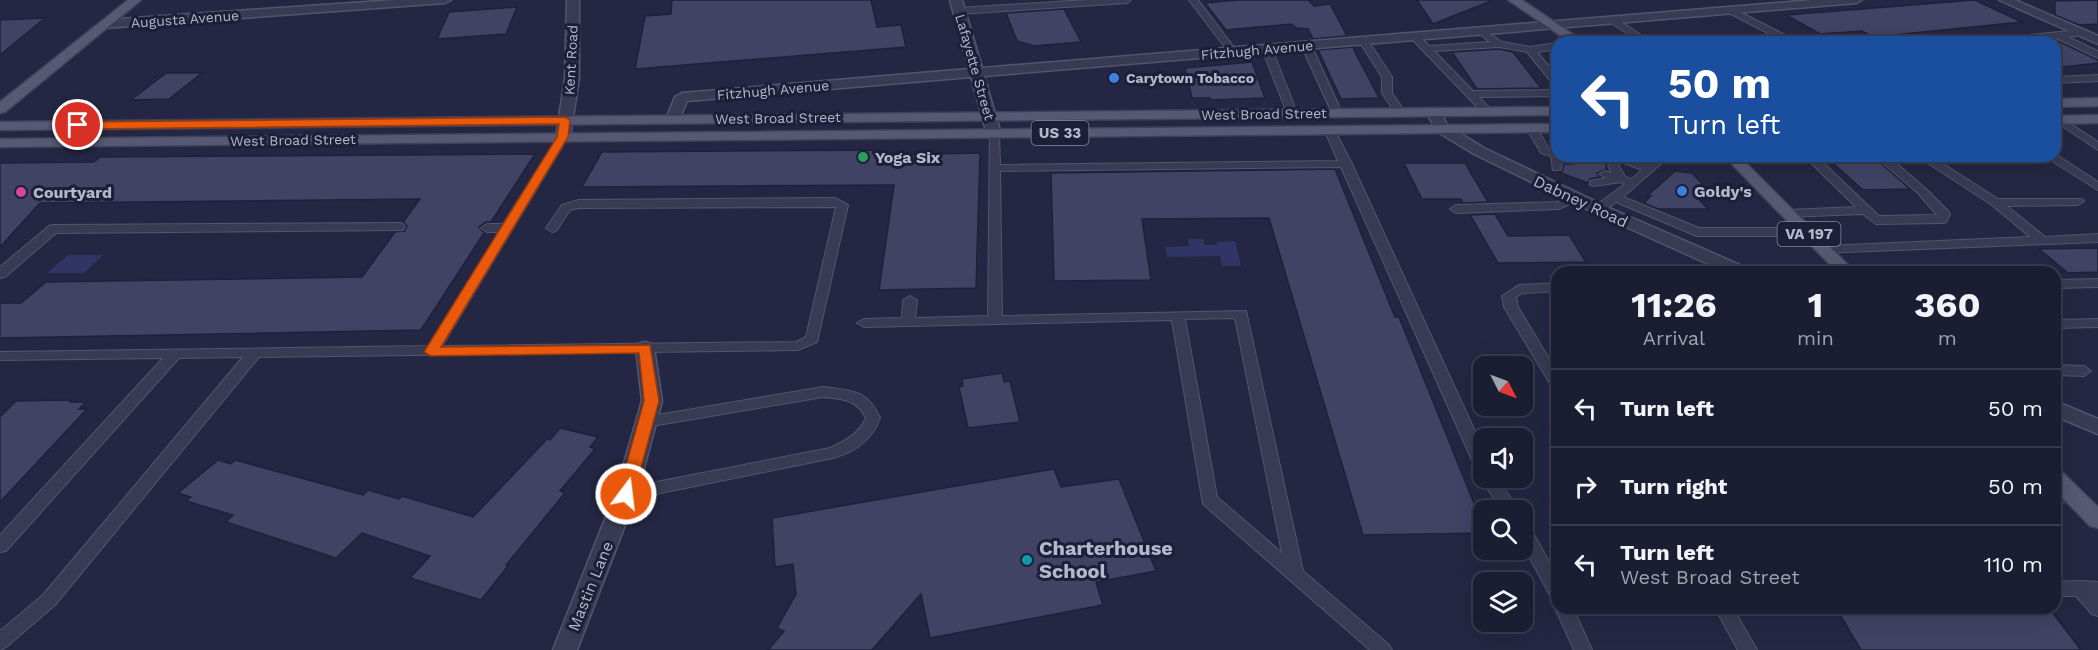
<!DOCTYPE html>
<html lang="en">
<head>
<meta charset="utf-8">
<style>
	:root { --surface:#1b1d32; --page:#24263a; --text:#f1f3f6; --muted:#a0a2ac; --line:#393b4d }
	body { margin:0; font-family:"Work Sans",sans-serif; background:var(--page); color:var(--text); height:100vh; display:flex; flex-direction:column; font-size:22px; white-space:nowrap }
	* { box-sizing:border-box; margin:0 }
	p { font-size:20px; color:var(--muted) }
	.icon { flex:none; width:33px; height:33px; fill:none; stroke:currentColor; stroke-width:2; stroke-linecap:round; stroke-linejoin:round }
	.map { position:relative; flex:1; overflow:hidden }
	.sheet { position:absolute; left:1551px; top:266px; width:510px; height:348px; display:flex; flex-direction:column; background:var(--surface); border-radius:18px; box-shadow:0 6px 24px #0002,0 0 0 2px var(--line) }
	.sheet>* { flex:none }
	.top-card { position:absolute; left:1551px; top:36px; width:510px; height:126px; border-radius:18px; box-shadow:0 6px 24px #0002,0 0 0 2px var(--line); background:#1a4fa0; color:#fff; overflow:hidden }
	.needle { width:39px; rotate:132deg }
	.fabs { position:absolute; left:1473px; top:356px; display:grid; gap:12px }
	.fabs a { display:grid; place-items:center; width:60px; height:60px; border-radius:12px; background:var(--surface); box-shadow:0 6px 24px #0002,0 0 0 2px var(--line); font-size:30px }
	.pin { position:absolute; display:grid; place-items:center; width:51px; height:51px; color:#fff; margin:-26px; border:3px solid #fff; border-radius:50%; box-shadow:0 2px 6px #0007 }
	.me { position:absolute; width:66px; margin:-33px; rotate:15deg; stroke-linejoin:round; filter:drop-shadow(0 0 4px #0008) }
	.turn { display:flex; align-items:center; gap:21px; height:126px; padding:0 18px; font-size:27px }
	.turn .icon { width:78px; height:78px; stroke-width:2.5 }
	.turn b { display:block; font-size:42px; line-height:51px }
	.eta { display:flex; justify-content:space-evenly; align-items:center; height:102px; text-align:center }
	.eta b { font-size:36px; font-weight:700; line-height:42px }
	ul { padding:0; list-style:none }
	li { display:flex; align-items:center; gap:18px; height:78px; padding:0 18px; border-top:2px solid var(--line) }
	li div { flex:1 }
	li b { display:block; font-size:22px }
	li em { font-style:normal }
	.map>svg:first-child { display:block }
	.water { fill:#313566 }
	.building { fill:#404364; stroke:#1f213a; stroke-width:1.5 }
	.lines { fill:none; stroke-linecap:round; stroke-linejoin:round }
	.service-casing { stroke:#53556d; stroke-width:2 }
	.minor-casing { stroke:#53556d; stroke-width:3 }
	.tertiary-casing { stroke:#53556d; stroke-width:3 }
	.primary-casing { stroke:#3f4159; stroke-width:3 }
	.service { fill:#383b53; fill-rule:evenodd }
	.minor { fill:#383b53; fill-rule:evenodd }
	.tertiary { fill:#383b53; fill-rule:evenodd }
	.primary { fill:#565973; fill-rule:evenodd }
	.route { fill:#ea580c; stroke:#983908; stroke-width:1.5 }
	.shop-dot { fill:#3f7fe0; stroke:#1d1f38; stroke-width:2 }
	.leisure-dot { fill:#2e9e5b; stroke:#1d1f38; stroke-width:2 }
	.hotel-dot { fill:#d1479c; stroke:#1d1f38; stroke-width:2 }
	.culture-dot { fill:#0f9aa8; stroke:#1d1f38; stroke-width:2 }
	.labels { text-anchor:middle; stroke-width:6; stroke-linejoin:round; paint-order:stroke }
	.far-street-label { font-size:14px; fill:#b5b7cd; stroke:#1d1f38 }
	.far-poi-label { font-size:14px; font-weight:bold; fill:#b5b7cd; stroke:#1d1f38; text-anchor:start }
	.shield { fill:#1d1f38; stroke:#8789a0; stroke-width:1.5 }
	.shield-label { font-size:15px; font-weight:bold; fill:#b5b7cd }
	.poi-label { font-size:16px; font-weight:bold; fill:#b5b7cd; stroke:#1d1f38; text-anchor:start }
	.street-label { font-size:16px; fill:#b5b7cd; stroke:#1d1f38 }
	.near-poi-label { font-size:20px; font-weight:bold; fill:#b5b7cd; stroke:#1d1f38; text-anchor:start }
</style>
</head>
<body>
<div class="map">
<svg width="2098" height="650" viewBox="0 0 2098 650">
	<rect width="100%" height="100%" fill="#242743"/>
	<!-- water -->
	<g class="water">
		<path d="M1188,239H1203L1205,245H1217V242L1235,241L1241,266H1222L1220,256L1167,257L1165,247L1189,246Z"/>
		<path d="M68,255H103L84,273H47Z"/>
	</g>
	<!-- building -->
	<g class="building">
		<path d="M672,0H871L877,27L901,25L906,47L635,69L645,16L671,14Z"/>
		<path d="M1239,0H1308L1314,6L1330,4L1347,36L1313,39L1308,29L1296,28L1292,24L1226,30L1205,3Z"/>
		<path d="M1417,0H1491V1L1433,24Z"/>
		<path d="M1975,0L2022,22L1873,37L1862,31L1820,34L1786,15Z"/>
		<path d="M2098,0V24L2079,25L2055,15V1Z"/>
		<path d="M517,7L506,34L437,39L449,12Z"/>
		<path d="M1064,9L1081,42L1034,46L1017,41L1006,13Z"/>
		<path d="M45,18L0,55V20Z"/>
		<path d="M2056,40L2098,60V63L2055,68Z"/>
		<path d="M1353,47L1356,54L1379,98L1341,99L1318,50Z"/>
		<path d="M1499,49L1513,52L1541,88L1477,89L1452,52Z"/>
		<path d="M1252,62L1265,98L1211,100L1210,98H1192L1185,68Z"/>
		<path d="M166,73H202L169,99L131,100Z"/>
		<path d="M879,150L878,155L980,153L976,288L879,290L894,185L582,187L602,152Z"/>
		<path d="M535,154L491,222H486L479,227L484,233L421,330L0,338V303H21L46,282L362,277L395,232L405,231L407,226L403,222L420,199L40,203L0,247V163L94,162L100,157Z"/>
		<path d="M1572,156H1593L1610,162L1606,165L1607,169L1597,173L1600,177L1590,179L1588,183L1558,172H1562L1564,164H1573Z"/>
		<path d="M1859,156H1873L1910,189L1863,190L1826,157Z"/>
		<path d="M1404,163H1465L1488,202L1463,203L1461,199H1422Z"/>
		<path d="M1335,169L1395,317H1399L1484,528V533L1363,535L1269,218L1142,219L1151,280L1054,281L1051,173Z"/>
		<path d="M1675,171L1692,173L1713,195L1696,196L1708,209H1658L1644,203L1651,196L1646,197Z"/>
		<path d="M1495,214L1508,236L1569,235L1586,262L1498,263L1470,215Z"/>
		<path d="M2098,248V272L2068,273L2039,249Z"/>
		<path d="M1002,373L1004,382L1010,381L1020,422L968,428L959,387L963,386L962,379Z"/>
		<path d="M71,400L70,402H86L79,409H87L0,502V417L16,401Z"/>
		<path d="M560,428L598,437L590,447L595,449L560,491L565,493L506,565L508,566L481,600L410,578L430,556L362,533L336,558L226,522L233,515L186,501L191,497L178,493L218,460L231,464L235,460L363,495L368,490L399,499L402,496L473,517L547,439L550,440Z"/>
		<path d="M1054,469L1061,487L1119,479L1156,571L1096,582L1103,605L930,638L921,594L872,650H768L784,631L777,628L796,594L793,564L775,567L772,518Z"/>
		<path d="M1836,608H2049L2081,650H1861Z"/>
	</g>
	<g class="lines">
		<defs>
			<g id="service">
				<path d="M1087,0H1131L1127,3L959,14L955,11L959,8Z"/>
				<path d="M1189,0H1198L1236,50V54H1230Z"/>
				<path d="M1730,7L1795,40L1797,42H1785L1727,12L1726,10Z"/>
				<path d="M1609,18H1615L1652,42H1641L1609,22Z"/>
				<path d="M1481,28L1502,42L1530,47L1557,43V49L1537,52L1557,76V85L1553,84L1527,52L1499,47L1434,51L1473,91L1557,90V96L1479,97L1492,111L1491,113H1483L1409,36L1417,34L1429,46L1490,42L1476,31Z"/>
				<path d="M2080,30L2085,33L2083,35L2068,37L2098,51V58L2056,38L2017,42H1984L1989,39Z"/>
				<path d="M1361,39H1367L1392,77V93L1405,112L1404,114H1396L1382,93V77L1359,41Z"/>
				<path d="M1303,43L1311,45L1342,113L1341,115H1333L1332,113L1301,45Z"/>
				<path d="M1267,46L1272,49L1297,113L1296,115H1288L1287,113L1262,49Z"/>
				<path d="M2098,75V81L2055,83V77Z"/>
				<path d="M2060,117L2098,142V150L2056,122L2055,120Z"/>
				<path d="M1532,126L1536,127L1549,149L1557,151V156L1571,158V162H1562L1561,170H1553L1551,156L1541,153L1527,129Z"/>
				<path d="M1330,128L1335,131L1352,164L1484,451V477H1496L1519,510H1502L1479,477L1481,474L1476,469L1341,167L1000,171L1002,316L1246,311L1303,571L1389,645L1392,650H1370L1203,504L1172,320L864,327L857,323L864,319L902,318L903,300L910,296L917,300L915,318L988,316L990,132L994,131L999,134L1000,165L1338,161L1325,131ZM1235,318L1282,553L1217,497L1185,319Z"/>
				<path d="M563,134L568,137L442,346L796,342L806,337L836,207L579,208L570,210L556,231L552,232L546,228L562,205L579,200L835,198L848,205L817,342L798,350L259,357L55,605L6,647L0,650V631L43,595L243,357L179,358L6,551L0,552V535L163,358L0,360V352L428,346L499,232H487L481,228L487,224H503L558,137Z"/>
				<path d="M2055,154L2098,182V190L2044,156Z"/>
				<path d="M1606,156H1623L1648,164L1657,156L1738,158L1740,160L1734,163L1665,160L1623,197L1699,228H1807L1813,232L1807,236H1697L1616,202L1603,212H1595L1593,209L1595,206L1625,184L1621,182L1594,186L1590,185V181L1606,178L1599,174L1605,171L1612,173L1608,166L1614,163L1618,164L1625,177L1632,179L1642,170Z"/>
				<path d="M1804,156H1816L1879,216L1937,215L1918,193L1875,156H1888L1926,189L1948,211L1950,214L1946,222L1942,223L1876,224L1863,214L1785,217L1783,214L1785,211L1789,210L1856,207Z"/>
				<path d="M1917,156H1931L1998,199H2082L2084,201L2078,205L2007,206L2045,237L2098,234V242L1821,253L1819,250L1821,247L1825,246L2030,237L1992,205Z"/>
				<path d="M1574,195L1578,196L1580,198L1578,200L1559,209L1456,213L1450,209L1456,205L1557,202Z"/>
				<path d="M399,223L403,224L405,227L403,230L56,233L5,277L0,278V267L49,226L53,225Z"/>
				<path d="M1720,259L1726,263L1717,272H1702Z"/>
				<path d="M2098,279V287L2055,288V280Z"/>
				<path d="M1557,283V291L1522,293L1516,297L1518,307L1557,372V389L1552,387L1504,307L1502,296L1519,285Z"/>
				<path d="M2098,319V327L2055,328V320Z"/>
				<path d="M2055,365L2084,366L2091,371L2084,376L2055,375Z"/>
				<path d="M823,387C852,391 867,389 880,418C872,440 855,452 833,458L626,500L620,498L618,494L620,490L626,488L830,448C845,441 859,434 866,418C857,399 842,399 823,397L646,427L641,426L639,422L641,418L646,417Z"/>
				<path d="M2055,491L2081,493L2083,497L2081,501L2055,503Z"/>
				<path d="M1522,522L1528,524L1557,576V599L1551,597L1522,544Z"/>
				<path d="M2080,581L2098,582V616L2092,614L2076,596H2055V582Z"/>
				<path d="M1557,604V608H1573L1592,650H1574L1555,608Z"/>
				<path d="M1715,608H1733L1757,650H1738Z"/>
			</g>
			<g id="minor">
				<path d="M395,0H451L445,3L105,28L99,24L105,20Z"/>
				<path d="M567,0H579V78L570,137L563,141L556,137L565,78Z"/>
				<path d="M950,0H962L982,68L1814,0H1862L1856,3L984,76L1001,134L994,138L987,134L971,77L687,101L678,122H668L666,119L675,97L682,93L969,69Z"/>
				<path d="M1999,0H2015L2098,36V44Z"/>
				<path d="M645,342L652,344L654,348L662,401L637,494L577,650H553L615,494L642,401L636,348L638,344Z"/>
			</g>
			<g id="tertiary">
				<path d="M1433,108L1438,109L1448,126L1484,148L1605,206L1747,268L1749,272H1726L1593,212L1474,154L1438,132L1426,112Z"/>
				<path d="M2055,401L2098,419V434L2055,416Z"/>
			</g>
			<g id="primary">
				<path d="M128,0H141L5,112L0,113V102Z"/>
				<path d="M1508,0H1522L1584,42H1570Z"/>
				<path d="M2098,98V106L2055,107V99Z"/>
				<path d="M1557,107V115L0,130V122Z"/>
				<path d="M2098,115V123L2055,124V116Z"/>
				<path d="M1557,124V132L0,147V139Z"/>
				<path d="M1724,156H1739L1855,272H1837Z"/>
				<path d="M2055,469L2062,472L2098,507V528L2090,526L2055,490Z"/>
			</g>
		</defs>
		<!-- service casing -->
		<use href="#service" class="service-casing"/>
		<!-- minor casing -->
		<use href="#minor" class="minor-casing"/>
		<!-- tertiary casing -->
		<use href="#tertiary" class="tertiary-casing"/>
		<!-- primary casing -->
		<use href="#primary" class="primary-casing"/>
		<!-- service -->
		<use href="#service" class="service"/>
		<!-- minor -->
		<use href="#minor" class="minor"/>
		<!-- tertiary -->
		<use href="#tertiary" class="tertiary"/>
		<!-- primary -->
		<use href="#primary" class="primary"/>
	</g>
	<!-- route -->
	<path class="route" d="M565,117L570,120L568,137L441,347L650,345L659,401L634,494L632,498H621L618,494L644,401L639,353L431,356L424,352L557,137L559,124L78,129L73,125L78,122Z"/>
	<!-- markers -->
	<g class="shop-dot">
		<circle cx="1114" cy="78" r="6"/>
		<circle cx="1682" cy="191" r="6"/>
	</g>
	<circle class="leisure-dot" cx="863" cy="157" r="6"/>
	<circle class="hotel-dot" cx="21" cy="192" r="6"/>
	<circle class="culture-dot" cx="1027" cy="560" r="6"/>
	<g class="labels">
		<!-- far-street labels -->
		<g class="far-street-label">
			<text transform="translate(185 19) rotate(-4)" y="5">Augusta Avenue</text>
			<text transform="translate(1257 50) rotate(-5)" y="5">Fitzhugh Avenue</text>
			<text transform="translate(571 60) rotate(-87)" y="5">Kent Road</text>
			<text transform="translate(975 67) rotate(74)" y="5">Lafayette Street</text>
			<text transform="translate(773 90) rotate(-5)" y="5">Fitzhugh Avenue</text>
			<text transform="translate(1264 114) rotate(-1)" y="5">West Broad Street</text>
			<text transform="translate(778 118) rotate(-1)" y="5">West Broad Street</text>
			<text transform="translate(293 140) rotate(-1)" y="5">West Broad Street</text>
		</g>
		<!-- far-poi labels -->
		<g class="far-poi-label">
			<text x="1126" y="83">Carytown Tobacco</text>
		</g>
		<!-- shield labels -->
		<g class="shield">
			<rect x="1031.5" y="121" width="57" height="24" rx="4.5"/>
			<rect x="1777.5" y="222" width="63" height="24" rx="4.5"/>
		</g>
		<g class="shield-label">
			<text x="1060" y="138">US 33</text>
			<text x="1809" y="239">VA 197</text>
		</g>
		<!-- poi labels -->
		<g class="poi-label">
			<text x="875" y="163">Yoga Six</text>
			<text x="1694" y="197">Goldy's</text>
			<text x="33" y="198">Courtyard</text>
		</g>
		<!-- street labels -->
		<g class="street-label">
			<text transform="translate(1581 201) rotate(25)" y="6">Dabney Road</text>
			<text transform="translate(590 586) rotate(-68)" y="6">Mastin Lane</text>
		</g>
		<!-- near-poi labels -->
		<g class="near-poi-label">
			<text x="1039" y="555">Charterhouse<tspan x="1039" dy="23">School</tspan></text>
		</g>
	</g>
</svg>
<div class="fabs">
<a><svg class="needle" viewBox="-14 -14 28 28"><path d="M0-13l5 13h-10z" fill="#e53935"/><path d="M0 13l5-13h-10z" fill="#a0a2ac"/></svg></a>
<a><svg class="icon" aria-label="sound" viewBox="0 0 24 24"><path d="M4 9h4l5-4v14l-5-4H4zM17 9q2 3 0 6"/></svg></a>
<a><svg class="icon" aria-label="search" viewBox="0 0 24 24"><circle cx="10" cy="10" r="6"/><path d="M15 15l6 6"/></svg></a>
<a><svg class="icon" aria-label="layers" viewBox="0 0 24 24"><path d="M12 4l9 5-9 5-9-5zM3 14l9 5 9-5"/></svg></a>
</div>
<div class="pin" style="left:78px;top:125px;background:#d93025"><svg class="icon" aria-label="arrive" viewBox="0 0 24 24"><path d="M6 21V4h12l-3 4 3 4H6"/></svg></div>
<svg class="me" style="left:626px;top:494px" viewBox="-20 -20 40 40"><circle r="17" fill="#ea580c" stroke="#fff" stroke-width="3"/><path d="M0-11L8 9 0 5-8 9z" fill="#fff"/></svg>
<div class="top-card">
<div class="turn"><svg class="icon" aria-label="left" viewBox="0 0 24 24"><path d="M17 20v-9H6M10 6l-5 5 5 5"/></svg><div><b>50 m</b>Turn left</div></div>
</div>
<section class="sheet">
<div class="eta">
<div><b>11:26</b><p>Arrival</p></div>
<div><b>1</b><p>min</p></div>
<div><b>360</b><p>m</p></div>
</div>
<ul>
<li><svg class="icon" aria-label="left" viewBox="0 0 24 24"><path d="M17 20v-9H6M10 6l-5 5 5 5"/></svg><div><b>Turn left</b></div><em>50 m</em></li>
<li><svg class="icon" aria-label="right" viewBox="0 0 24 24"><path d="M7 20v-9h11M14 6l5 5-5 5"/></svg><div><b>Turn right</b></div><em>50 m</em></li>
<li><svg class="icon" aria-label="left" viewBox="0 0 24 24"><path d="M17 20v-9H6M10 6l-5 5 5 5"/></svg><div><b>Turn left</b><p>West Broad Street</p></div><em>110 m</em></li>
</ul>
</section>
</div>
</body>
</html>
